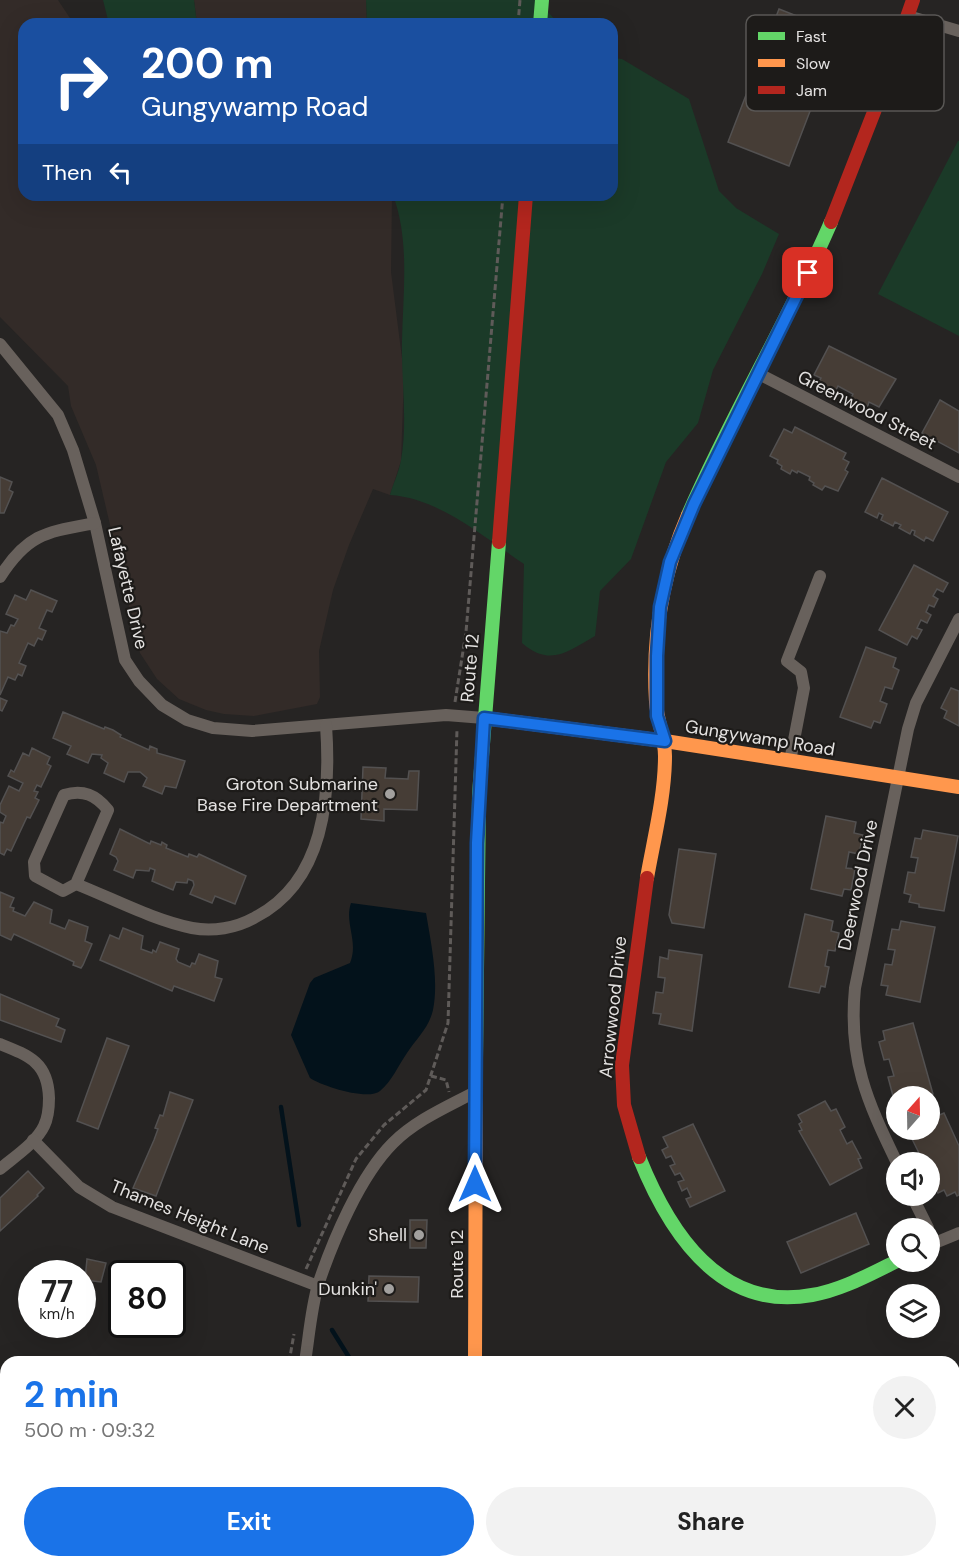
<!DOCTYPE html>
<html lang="en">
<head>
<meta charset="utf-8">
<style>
	:root { --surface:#fff; --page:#f2f2f2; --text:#222; --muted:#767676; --accent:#1a73e8 }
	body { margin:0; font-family:"DM Sans",sans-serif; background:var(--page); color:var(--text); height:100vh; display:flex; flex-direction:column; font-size:22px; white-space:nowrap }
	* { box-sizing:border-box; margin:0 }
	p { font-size:20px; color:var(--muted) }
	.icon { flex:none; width:33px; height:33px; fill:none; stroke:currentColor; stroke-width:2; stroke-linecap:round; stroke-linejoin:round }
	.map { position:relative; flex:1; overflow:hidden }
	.drawer { position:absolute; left:0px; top:1356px; width:960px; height:212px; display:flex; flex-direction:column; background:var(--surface); border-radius:18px 18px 0 0; box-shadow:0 6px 24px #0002 }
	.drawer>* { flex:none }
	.banner { position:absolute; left:18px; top:18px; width:600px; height:183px; border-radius:18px; box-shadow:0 6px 24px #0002; background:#1a4fa0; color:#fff; overflow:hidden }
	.needle { width:39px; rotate:20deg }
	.buttons { position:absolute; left:886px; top:1086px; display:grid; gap:12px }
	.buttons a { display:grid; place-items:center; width:54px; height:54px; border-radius:50%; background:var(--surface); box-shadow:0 6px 24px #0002; font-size:30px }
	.speed { position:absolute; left:18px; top:1260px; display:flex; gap:12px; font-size:30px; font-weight:700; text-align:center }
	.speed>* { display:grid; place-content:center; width:78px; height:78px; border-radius:50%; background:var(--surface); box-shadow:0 6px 24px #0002; line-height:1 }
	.speed small { font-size:15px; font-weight:400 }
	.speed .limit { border:3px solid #111; border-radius:9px; background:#fff; color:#111 }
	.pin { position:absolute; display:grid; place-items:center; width:51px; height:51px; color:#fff; margin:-26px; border-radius:12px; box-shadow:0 3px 9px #0006 }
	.me { position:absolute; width:66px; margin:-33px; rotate:0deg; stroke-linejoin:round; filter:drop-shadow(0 0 4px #0008) }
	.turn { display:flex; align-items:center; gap:21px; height:126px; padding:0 24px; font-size:27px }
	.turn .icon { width:78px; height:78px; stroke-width:2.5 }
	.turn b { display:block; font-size:42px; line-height:51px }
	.then { display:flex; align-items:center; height:57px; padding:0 24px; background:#0003; gap:12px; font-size:22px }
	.round { display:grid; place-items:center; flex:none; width:63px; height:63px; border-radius:32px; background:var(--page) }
	.summary { display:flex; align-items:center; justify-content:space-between; height:102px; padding:0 24px }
	h1 { font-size:36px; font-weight:700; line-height:45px; color:var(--accent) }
	.primary-button { display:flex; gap:12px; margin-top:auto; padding:12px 24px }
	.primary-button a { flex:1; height:69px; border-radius:36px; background:var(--accent); color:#fff; font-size:24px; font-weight:700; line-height:69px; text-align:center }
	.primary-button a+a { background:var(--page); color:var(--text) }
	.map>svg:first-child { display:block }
	.built { fill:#332b28 }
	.green { fill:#1b3a28 }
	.water { fill:#03121b }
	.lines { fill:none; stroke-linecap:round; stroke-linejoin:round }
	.stream { stroke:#03121b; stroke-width:4.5 }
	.building { fill:#463d36; stroke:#535151; stroke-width:1.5 }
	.path { stroke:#5f5b59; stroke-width:3; stroke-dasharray:6 3; stroke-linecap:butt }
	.street { stroke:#68615c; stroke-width:12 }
	.fast { stroke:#63d668; stroke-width:14 }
	.slow { stroke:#ff974d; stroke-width:14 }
	.jam { stroke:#b3261e; stroke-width:14 }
	.route-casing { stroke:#114b97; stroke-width:15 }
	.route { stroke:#1a73e8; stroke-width:10 }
	.poi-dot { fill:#a2a09e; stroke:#1d1b19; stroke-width:2 }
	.labels { text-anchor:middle; stroke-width:4.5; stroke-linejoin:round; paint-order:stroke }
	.street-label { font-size:18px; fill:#e4e2e1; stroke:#1d1b19 }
	.poi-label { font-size:18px; fill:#e4e2e1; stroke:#1d1b19; text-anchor:end }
	.key { fill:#1d1b19; stroke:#595755; stroke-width:1.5 }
	.key-label { font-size:16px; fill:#e4e2e1 }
</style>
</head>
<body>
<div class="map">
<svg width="959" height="1567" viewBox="0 0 959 1567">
	<rect width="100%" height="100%" fill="#262423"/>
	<!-- built -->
	<g class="built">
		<path d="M0,0H58L74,24H24V195H392L391,272L404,374L401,461L390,495L373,489L349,545L333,590L319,651L320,697L317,704L254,716L224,714L206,710L179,699L157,679L140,653L96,465L71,406L68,386L0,317Z"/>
		<path d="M194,0H366L367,24H197Z"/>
	</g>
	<!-- green -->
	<g class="green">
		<path d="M103,0H194L197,24H112L108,20Z"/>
		<path d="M366,0H537L559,24H367Z"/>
		<path d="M612,58L622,59L689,99L719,191L736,208L779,234L762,274L713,370L698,423L666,462L631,559L600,591L595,636C567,652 550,667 522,643L524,564C485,538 439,498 390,495C393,484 399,472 401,460C408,421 401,380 402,341C403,292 410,241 393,195H612Z"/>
		<path d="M958,141H959V336L878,294Z"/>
	</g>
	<!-- water -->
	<path class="water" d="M351,903L426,913C431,943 439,980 433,1010C429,1028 416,1039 407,1053C398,1066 392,1081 380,1091C368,1101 322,1086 310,1078L291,1035L310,983L314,978L350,963C359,941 344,923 351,903Z"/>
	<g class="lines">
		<!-- stream -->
		<g class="stream">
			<path d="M281,1107L299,1225"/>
			<path d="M332,1330L352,1362"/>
			<path d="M704,1562L705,1567"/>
		</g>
	</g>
	<!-- building -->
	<g class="building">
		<path d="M779,9L840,33L789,166L728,142Z"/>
		<path d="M829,346L896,379L879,407L869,402L867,408L850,400L853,394L838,386L835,392L818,383L821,378L814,375Z"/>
		<path d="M940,400L959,411V453L922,433Z"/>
		<path d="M795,427L846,453L843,459L849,462L845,470L848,472L838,491L825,486L822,490L813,485L814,483L809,480L810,477L798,471L797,473L792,470L790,474L781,469L782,466L777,463L778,460L770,456L784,429L792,433Z"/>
		<path d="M0,477L12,482L9,490L13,492L4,513H0Z"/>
		<path d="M882,478L948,512L933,541L926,537L924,541L914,535L915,531L912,530L910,534L899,528L901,525L895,522L893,526L881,520L883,515L879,513L877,518L865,512Z"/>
		<path d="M914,565L948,583L943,592L937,589L933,596L938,599L934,607L929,605L926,612L931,615L927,623L921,620L917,628L922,630L917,639L912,636L907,645L879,630Z"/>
		<path d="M31,590L57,601L52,612L47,610L39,628L46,631L42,640L38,638L34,646L28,643L19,663L26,666L22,676L18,674L15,680L8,677L0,695V631L7,633L11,625L14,626L18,619L6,614L15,595L26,600Z"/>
		<path d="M866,647L896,658L893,667L899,670L892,689L885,687L880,701L887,704L880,723L874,721L871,728L840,717Z"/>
		<path d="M951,688L959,691V726L944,718L947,711L941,708Z"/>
		<path d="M0,698L7,701L2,711L0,710Z"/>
		<path d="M63,712L104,729L105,727L113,730L121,735L120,737L149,750L150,746L157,749V753L185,761L176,788L165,786L162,794L143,786L147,778L140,772H128L124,782L104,773L108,763L101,758L102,755L92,754L88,763L67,754L71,746L53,738Z"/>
		<path d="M32,748L50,757L47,764L51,766L41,787L37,785L34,791L38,792L35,798L39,800L30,818L27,817L11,851L7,849L4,855L0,853V822L3,823L6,816L0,812V805L9,786L19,791L23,783L8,776L11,770L14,772L23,753L29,756Z"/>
		<path d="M363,767L386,768L385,778L408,779L409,771H419L417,810L384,809V821L361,819Z"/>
		<path d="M826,816L856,822L854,833L863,835L859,854L849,852L846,868L855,869L851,890L844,889L842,896L811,889Z"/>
		<path d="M120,829L150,844L151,841L161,845L162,842L167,845L166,848L188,857L189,854L197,857L199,854L246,876L235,904L215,896L212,903L190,894L194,885L193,881L188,879L187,883L176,882L173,890L152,881L155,870L150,868L149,871L136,870L133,878L114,870L118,861L116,857L110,854Z"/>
		<path d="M923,830L958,836L944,911L919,907V904L909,902L911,895L904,893L908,872L915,873L918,858L911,857L915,838L921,839Z"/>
		<path d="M679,849L716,854L704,928L672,923L669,915Z"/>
		<path d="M0,892L14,898L10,907L14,908L13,911L25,916L34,902L52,910L50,923L65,929L69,920L88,927L85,941L92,944L83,965L81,968L73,965L74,962L14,934L11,940L0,935Z"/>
		<path d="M805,914L833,921L831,931L839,933L835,951L828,950L825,966L829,967L825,987L821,986L819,993L789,987Z"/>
		<path d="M901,921L935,927L920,1002L886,995L888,986L881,985L885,964L892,965L895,950L888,949L892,929L899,930Z"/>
		<path d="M123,928L143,936L141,949L152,953L153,950L156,952L160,942L179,949L176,959L178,962L190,967L192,963L195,964L199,954L218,961L215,977L222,979L214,1001L174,986L172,991L100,960L110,935L119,939Z"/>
		<path d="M669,950L702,955L692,1031L659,1024L661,1014L653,1013L656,992L663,993L665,978L658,977L660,957L668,959Z"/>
		<path d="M0,994L59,1019L56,1026L65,1030L61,1042L0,1020Z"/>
		<path d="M913,1023L933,1094L925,1096H893L888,1077L894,1076L889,1059L884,1060L879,1042L885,1040L883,1031Z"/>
		<path d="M107,1038L129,1046L98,1129L77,1121Z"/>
		<path d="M170,1092L193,1100L156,1196L133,1188L154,1140L158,1129L155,1128L160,1115L163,1116Z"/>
		<path d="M825,1101L831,1111L836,1109L845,1127L840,1130L847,1144L852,1141L861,1158L858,1159L862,1168L830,1185L799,1131L802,1130L799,1124L802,1122L798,1115Z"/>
		<path d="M944,1113L959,1146V1195L957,1196L955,1192L947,1196L944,1190L938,1193L930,1177V1172L934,1170L928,1157L922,1159L912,1139L917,1137L914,1130H930V1119Z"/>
		<path d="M693,1124L725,1191L690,1207L686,1199L691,1197L687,1188L682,1191L678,1182L684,1180L680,1173L675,1175L670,1166L675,1164L671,1156L666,1158L662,1150L668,1147L663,1137Z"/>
		<path d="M28,1171L44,1188L37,1195L38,1196L0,1231V1198Z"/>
		<path d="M856,1213L869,1244L801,1273L787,1242Z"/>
		<path d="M410,1220H427L426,1248H410Z"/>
		<path d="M87,1259L106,1263L101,1282L85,1280Z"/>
		<path d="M369,1276L419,1277L418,1302L368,1301Z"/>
		<path d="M82,1357L110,1358V1362H82Z"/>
		<path d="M171,1562H213L212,1567H170Z"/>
	</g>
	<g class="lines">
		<!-- path -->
		<g class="path">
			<path d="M518,24L520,0"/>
			<path d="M455,702L466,632L503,195"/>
			<path d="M431,1076L446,1080L449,1092"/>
			<path d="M306,1269L356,1159L384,1125L426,1090L448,1023L457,729"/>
			<path d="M289,1362L294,1334"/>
			<path d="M254,1567L255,1562"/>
		</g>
		<!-- street -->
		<g class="street">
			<path d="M908,16L959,31"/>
			<path d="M0,344L58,415L73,450L95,523L125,660L139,681L162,705L187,720L213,728L252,731L446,715L484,718"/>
			<path d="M759,374L959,477"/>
			<path d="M0,577C28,533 47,532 95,523"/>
			<path d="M790,761L804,688L801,672L787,661L820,576"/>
			<path d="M76,884L108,810C96,795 83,789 64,795L34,862L35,876L63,891L76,884C114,899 153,920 192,928C213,932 236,928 254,918C325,882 331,796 326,725"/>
			<path d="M0,1044C30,1056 48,1063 49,1098C49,1107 48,1118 44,1126C36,1143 14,1157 0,1169"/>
			<path d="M33,1140L79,1187L112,1207L318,1286"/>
			<path d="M897,1163C867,1101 848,1059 855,988L908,729L916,703L959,619"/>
			<path d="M912,1196L928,1228"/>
			<path d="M930,1245L959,1233"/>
			<path d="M305,1362C309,1337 311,1309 318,1285C333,1240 360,1176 393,1143C416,1120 447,1107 475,1092"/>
			<path d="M272,1567L273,1562"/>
		</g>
		<!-- fast -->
		<g class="fast">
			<path d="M540,24L542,0"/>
			<path d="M688,515C731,415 788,322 831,222"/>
			<path d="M476,1059L479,794L499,542"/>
			<path d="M639,1157C669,1232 720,1312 812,1295C842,1290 870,1274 897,1261"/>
			<path d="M476,1562V1567"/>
		</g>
		<!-- slow -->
		<g class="slow">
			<path d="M484,718L665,741L959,787"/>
			<path d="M647,878C654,838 665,796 665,756C665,737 657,721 656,702C652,637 662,575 688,515"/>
			<path d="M475,1362L476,1059"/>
		</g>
		<!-- jam -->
		<g class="jam">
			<path d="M831,222L874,112L913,0"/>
			<path d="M499,542L526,195"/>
			<path d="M639,1157L624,1105L622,1065L647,878"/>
		</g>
	</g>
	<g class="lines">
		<defs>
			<path id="route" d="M475,1184L477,843L484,718L665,741L657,716V656L660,607L670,562L694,504L808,273"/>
		</defs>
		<!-- route casing -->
		<use href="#route" class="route-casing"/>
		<!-- route -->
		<use href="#route" class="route"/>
	</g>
	<!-- markers -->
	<g class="poi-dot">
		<circle cx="390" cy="794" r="6"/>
		<circle cx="419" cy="1235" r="6"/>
		<circle cx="389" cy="1289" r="6"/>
	</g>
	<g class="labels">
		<!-- street labels -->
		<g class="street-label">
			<text transform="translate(867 410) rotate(27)" y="6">Greenwood Street</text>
			<text transform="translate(128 588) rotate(77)" y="6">Lafayette Drive</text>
			<text transform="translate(470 668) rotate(-85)" y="6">Route 12</text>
			<text transform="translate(760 738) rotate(9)" y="6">Gungywamp Road</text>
			<text transform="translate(858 885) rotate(-78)" y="6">Deerwood Drive</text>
			<text transform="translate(613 1007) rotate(-84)" y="6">Arrowwood Drive</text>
			<text transform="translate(190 1217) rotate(22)" y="6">Thames Height Lane</text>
			<text transform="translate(457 1264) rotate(-90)" y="6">Route 12</text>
		</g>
		<!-- poi labels -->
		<g class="poi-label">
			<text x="378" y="790">Groton Submarine<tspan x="378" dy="21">Base Fire Department</tspan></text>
			<text x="407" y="1241">Shell</text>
			<text x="377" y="1295">Dunkin'</text>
		</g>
	</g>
	<!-- legend -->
	<rect x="746" y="15" width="198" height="96" rx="9" class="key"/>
	<rect x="758" y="32" width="27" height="8" fill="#63d668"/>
	<rect x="758" y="59" width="27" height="8" fill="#ff974d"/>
	<rect x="758" y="86" width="27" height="8" fill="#b3261e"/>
	<g class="key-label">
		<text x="796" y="42">Fast</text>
		<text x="796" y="69">Slow</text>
		<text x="796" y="96">Jam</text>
	</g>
</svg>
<div class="buttons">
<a><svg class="needle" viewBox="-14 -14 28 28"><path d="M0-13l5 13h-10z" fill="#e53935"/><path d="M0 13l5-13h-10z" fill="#767676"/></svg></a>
<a><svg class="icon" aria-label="sound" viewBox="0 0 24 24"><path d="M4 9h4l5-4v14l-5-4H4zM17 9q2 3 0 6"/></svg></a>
<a><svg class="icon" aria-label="search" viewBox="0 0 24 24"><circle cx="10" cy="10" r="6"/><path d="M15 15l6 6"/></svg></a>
<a><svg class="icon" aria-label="layers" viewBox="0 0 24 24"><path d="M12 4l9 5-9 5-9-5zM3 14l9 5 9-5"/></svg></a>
</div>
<div class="speed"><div>77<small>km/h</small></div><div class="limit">80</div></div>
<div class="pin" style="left:808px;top:273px;background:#d93025"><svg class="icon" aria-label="arrive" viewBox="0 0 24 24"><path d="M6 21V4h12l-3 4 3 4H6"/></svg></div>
<svg class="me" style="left:475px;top:1184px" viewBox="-20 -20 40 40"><path d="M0-17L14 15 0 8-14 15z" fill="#1a73e8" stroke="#fff" stroke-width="4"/></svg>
<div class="banner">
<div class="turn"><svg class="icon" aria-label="right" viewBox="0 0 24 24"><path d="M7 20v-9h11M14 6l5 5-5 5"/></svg><div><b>200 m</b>Gungywamp Road</div></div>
<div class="then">Then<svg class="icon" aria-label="left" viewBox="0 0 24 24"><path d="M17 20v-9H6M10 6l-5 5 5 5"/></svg></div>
</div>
<section class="drawer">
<div class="summary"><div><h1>2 min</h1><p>500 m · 09:32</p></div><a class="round"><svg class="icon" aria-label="close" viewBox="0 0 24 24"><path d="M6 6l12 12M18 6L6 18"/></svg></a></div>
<div class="primary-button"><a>Exit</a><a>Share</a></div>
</section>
</div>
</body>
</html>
